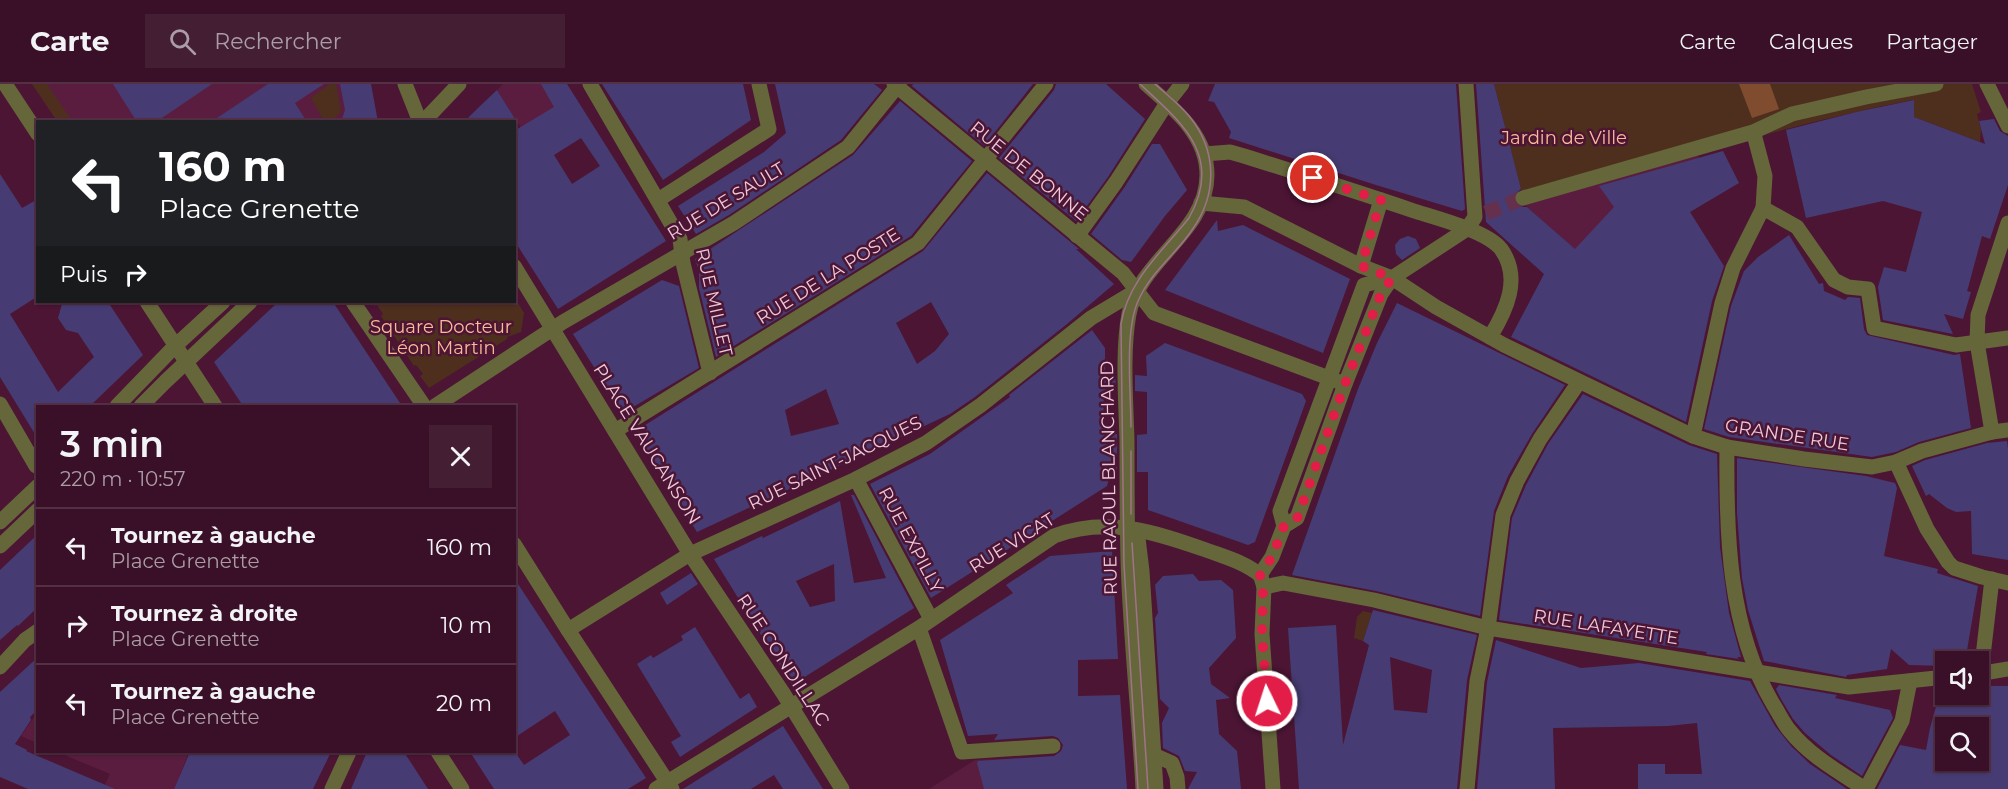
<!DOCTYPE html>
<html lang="fr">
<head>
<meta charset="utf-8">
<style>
	:root { --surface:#391027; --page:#441e33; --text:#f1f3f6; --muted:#ab9da7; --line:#533044 }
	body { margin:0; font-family:Montserrat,sans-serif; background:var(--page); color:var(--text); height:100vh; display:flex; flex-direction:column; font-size:22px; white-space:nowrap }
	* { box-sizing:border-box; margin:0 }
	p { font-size:20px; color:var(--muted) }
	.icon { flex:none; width:33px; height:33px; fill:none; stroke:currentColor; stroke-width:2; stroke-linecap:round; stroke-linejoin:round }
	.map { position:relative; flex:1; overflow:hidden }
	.side { position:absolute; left:36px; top:321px; width:480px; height:348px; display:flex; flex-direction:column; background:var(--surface); border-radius:0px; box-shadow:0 2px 4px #0004,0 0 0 2px var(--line) }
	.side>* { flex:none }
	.guide { position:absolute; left:36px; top:36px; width:480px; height:183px; border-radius:0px; box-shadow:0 2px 4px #0004,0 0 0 2px var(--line); background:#202124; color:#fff; overflow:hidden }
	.buttons { position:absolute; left:1935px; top:567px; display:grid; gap:12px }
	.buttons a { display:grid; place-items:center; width:54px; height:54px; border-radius:0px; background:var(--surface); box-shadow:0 2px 4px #0004,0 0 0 2px var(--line); font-size:30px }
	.pin { position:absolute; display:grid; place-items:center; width:51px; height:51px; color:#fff; margin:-26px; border:3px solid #fff; border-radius:50%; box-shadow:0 2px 6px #0007 }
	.me { position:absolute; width:66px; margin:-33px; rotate:356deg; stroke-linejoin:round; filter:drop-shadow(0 0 4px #0008) }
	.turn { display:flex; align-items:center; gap:21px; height:126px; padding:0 24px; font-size:27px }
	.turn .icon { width:78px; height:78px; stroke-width:2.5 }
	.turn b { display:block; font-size:42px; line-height:51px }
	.then { display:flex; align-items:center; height:57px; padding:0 24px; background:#0003; gap:12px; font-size:22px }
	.round { display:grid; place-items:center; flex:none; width:63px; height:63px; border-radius:0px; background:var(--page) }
	.overview { display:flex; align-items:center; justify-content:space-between; height:102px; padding:0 24px }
	h1 { font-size:36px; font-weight:600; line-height:45px }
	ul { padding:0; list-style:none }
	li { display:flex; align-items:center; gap:18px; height:78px; padding:0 24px; border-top:2px solid var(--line) }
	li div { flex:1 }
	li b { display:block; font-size:22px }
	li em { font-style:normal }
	header { display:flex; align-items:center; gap:36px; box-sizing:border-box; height:84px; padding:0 30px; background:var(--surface); border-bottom:2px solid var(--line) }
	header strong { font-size:28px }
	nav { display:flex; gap:33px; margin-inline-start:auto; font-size:21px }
	.search { width:420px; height:54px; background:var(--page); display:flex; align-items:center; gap:15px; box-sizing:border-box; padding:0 21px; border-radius:0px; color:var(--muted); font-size:22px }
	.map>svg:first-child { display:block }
	.built { fill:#5b1d3f }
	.green { fill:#4e2f1e }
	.forest { fill:#7f4c2f }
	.building { fill:#463c73; fill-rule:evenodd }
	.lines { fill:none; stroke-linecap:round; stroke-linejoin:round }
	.street-tunnel { stroke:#64304d; stroke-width:15; stroke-dasharray:15 8; stroke-linecap:butt }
	.street { stroke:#65663a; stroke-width:15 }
	.tram { stroke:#a0738a; stroke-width:1.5 }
	.route { stroke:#e11d48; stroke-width:10; stroke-dasharray:0 18 }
	.labels { text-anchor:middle; stroke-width:5; stroke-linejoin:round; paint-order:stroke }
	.park-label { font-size:18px; fill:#fbba97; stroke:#4c1534 }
	.street-label { font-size:18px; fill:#edc9d9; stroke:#4c1534 }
</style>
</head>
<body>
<header>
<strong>Carte</strong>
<div class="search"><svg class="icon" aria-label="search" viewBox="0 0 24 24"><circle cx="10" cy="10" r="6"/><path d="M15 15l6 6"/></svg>Rechercher</div>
<nav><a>Carte</a><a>Calques</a><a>Partager</a></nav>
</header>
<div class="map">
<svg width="2008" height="705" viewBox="0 0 2008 705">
	<rect width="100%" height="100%" fill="#4c1534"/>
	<!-- built -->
	<g class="built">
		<path d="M33,0H371L376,38L57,37Z"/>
		<path d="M503,0H567L595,45L527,54L497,6Z"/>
		<path d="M1698,71L1702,79L1587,176L1525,121Z"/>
		<path d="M37,629V659L21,652Z"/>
		<path d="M57,668H189L174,705H103L110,690Z"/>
		<path d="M1036,674L1127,705H929L975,676Z"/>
	</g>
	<!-- green -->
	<g class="green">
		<path d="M32,0H47L72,37H57Z"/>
		<path d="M330,0H336L341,27L333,37H324L311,14Z"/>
		<path d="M1494,0H1972L1981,28L1977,30L1981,46L1980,58L1914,33L1913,16C1782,41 1653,84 1525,121Z"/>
		<path d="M515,214L524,229L521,248L507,253V255L429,304L420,292L423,290L416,281L414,282L381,232L383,230L377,221L374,222L371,218H514Z"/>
		<path d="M1363,527L1372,529L1363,557L1354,554L1357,533Z"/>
	</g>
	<!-- forest -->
	<path class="forest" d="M1739,0H1770L1779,25L1752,34Z"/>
	<!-- building -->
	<g class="building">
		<path d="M113,0H212L156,38H137Z"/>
		<path d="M268,0H324L295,19L307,38H211Z"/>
		<path d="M340,0H371L378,38H341L345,26Z"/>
		<path d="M541,0H567L666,157L558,225L514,156V47L554,23ZM581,54L600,82L572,100L554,71Z"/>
		<path d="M602,0H743L751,36L663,96Z"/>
		<path d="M775,0H874L882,6L841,56L729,131L696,150L678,122L764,68L786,49Z"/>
		<path d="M913,0H1033L984,62L912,2Z"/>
		<path d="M1056,0H1106L1145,35L1108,93L1076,137L999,74L1054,6Z"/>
		<path d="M1215,0H1456L1465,125L1462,127L1376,101L1229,54L1231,48L1214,18L1208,17Z"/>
		<path d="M1476,0H1494L1521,105L1514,111V117L1520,123H1527L1575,165L1614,123L1599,102L1723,67L1739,99L1690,128L1724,182L1712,217L1686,338L1511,253L1544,190L1486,138Z"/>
		<path d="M497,6L517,38H464L479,23Z"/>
		<path d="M1914,16V33L1985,60L1979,37L1994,35L2000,47L2008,52V101L1990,155L1982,152L1968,204L1967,207L1971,208L1963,235L1944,230L1953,250L1883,236L1878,203L1884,183L1906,188L1922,128L1883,117L1806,134L1786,46L1856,28Z"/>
		<path d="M900,17L972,77L911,152L716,273L699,204V187L695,175L853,71Z"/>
		<path d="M1152,60H1160L1187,106L1165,132L1131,178L1122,176L1091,150L1124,104Z"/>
		<path d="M987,89L1079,165H1076L1114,200L1067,240L975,313L950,330L697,448L634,348L923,167ZM931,218L949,250L935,267L917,280L896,239ZM826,305L839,340L791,352L785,326Z"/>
		<path d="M0,90L22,124L38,115V212L10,230L58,308L94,273L78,249L66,246L58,234L62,220L66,218H108L143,271L90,322H38V355L0,293Z"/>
		<path d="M1217,136L1218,147L1243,141L1350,195L1323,269L1165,206Z"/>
		<path d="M1789,151L1819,200L1823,199L1824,207L1845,216L1848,213L1860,214L1864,245L1867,251L1954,271L1960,270L1971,344L1919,358L1896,368L1872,373L1729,353L1704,345L1731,222L1744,187L1758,173Z"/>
		<path d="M1408,152L1416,155L1420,164L1402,176L1396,170L1395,161L1400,155Z"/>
		<path d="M662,196L679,202L699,284L623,329L573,250Z"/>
		<path d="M278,218H333L402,322H243L214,278Z"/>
		<path d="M1397,219L1565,301L1532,350L1508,392L1494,427L1480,532L1376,507L1292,491L1358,305L1377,259Z"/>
		<path d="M1092,246L1105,264V287H1115L1116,307L1104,306L1103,349L1117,350V388L1111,387L1107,402L931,514L870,400L930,370L1010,313L1009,311Z"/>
		<path d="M1165,259L1302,310L1306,317L1255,458L1248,461L1148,426V388H1137V351L1147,350V308L1135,307V291L1147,292L1146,272Z"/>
		<path d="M1583,310L1689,361L1717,370L1720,463L1729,529L1741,573H1737L1739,575L1706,570L1707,568L1499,536L1512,434L1526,401L1548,360Z"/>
		<path d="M2007,357L2008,365V476L1972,470L1971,427L1956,428L1947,424L1929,410L1926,412L1912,382L1925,376L1987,359Z"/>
		<path d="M1737,374L1866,392L1895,399L1897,404L1884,472L1938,485L1937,489L1978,502L1965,578H1946V582L1909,581L1891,565L1887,585L1847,591L1846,593L1764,577L1748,526L1742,494L1737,429Z"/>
		<path d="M851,411H854L914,524L792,601L714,475L762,452L763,454L840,417L854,499L886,494ZM834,480L835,517L810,523L796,497Z"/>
		<path d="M38,450V523L18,542L17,541L0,556V486Z"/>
		<path d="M1112,467L1118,575L1078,576V612L1120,611L1127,705H984L977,679L978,677L1054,672L1061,667L1063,661L1058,654L1053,652L994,656L998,650L968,652L940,556L1013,509L1006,501L1050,472Z"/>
		<path d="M691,489L698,500L667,521L660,509Z"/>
		<path d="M1193,490L1199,497L1221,496L1233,506L1236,554L1209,584L1211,600L1230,614L1216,616L1219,650L1237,667L1241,705H1188L1197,688L1185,687L1179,672L1163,664L1162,639L1169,624L1160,615L1155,534L1158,529L1155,501L1163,492Z"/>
		<path d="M514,494L646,694L628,705H494L470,668H515L524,681L570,651L555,627L514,654Z"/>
		<path d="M1373,526L1477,551L1467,596L1457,705H1299L1288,544L1336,541L1343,661L1369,561L1363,557ZM1390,573L1432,586L1427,629L1394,626Z"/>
		<path d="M695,543L740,615L749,609L757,623L680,673L671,658L681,652L637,580L651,571L653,574L683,556L681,552Z"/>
		<path d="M1496,556L1581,584L1639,579L1750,597L1775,642L1791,662L1810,680L1847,705H1638V680H1665V690H1702L1697,639L1668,642L1553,644L1555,705H1477L1487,598Z"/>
		<path d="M38,573V625L30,633L31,636L15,660L27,666L26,667L115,705H28L0,693V608Z"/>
		<path d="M1779,601L1837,611L1835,614L1890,626L1893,634L1862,692L1831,671L1805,649L1793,635L1781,615L1776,605Z"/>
		<path d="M1978,602H2008V705H1877L1900,661L1926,666L1930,644L1941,605H1946V610H1978ZM1946,644H1978V676H1946Z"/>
		<path d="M783,642L823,705H783L774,691L751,705H683Z"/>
		<path d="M190,668H331L313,705H174Z"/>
		<path d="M367,668H404L428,705H351Z"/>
	</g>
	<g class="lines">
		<!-- street-tunnel -->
		<path class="street-tunnel" d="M1486,129L1523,114"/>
		<!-- street -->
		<g class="street">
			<path d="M5,0L38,50"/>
			<path d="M405,0L420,38"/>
			<path d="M590,0L680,155L683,179L710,289"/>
			<path d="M894,0L1123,189L1154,229L1345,300"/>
			<path d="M1987,0L2008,42"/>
			<path d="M423,38L459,0"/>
			<path d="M1204,70L1230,68L1244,72C1301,90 1358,108 1414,127C1436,134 1487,147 1501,165C1522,194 1506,227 1490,253"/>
			<path d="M1523,114L1753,48L1792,30L1866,13L1936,0"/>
			<path d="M658,116L769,45L759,0"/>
			<path d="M1201,119L1244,123L1361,182L1392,194L1436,223L1504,261L1693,352L1727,363L1804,375L1872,383L1896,378L1922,367L1992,348L2008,346"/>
			<path d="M1763,124L1797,143L1834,196L1848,203L1868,205L1874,244L1956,261L2008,254"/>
			<path d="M1077,152L1116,98L1167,19L1182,0"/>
			<path d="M514,182L690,470L783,609L842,705"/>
			<path d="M1361,182L1381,116"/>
			<path d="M147,218L215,322"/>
			<path d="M353,218L424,322"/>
			<path d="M0,320L36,382"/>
			<path d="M117,322L175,262L223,218"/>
			<path d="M141,322L166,297L250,218"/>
			<path d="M435,322L563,238L734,139L848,63L899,0"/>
			<path d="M615,347L918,159L1046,0"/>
			<path d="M1992,348L1977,258L1978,231L2008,139"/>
			<path d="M1693,352L1722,219L1733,184L1763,124L1765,92L1755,54"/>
			<path d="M1727,363C1726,450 1728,543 1773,620C1779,629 1783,639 1790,647C1810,672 1839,688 1865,705"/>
			<path d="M1896,378L1927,445L1948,478L1954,484L1982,493L2008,499"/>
			<path d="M856,395L931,535"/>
			<path d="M0,438L38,402"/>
			<path d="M1284,442L1280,427L1364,201L1392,194L1467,145L1475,133L1466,0"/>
			<path d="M1137,446L1142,487L1156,705"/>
			<path d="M514,460L568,546L672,705"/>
			<path d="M0,462L38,426"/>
			<path d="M1260,491L1272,473L1284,442L1297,434L1345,300L1381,210L1392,194"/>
			<path d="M1261,493L1264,503L1262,550L1273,705"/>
			<path d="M1264,503L1283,499L1374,516L1488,544L1849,603L1946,593"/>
			<path d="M919,544L962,668L1053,662"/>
			<path d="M568,546L690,470L856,395L926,359L981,321L1091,234L1136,207"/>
			<path d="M0,583L25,556L38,547"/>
			<path d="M1981,589L1992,495"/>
			<path d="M1978,590L2008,585"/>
			<path d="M438,668L462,705"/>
			<path d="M1154,671L1172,679L1177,693L1178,705"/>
			<path d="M332,705L349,668"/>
			<path d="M656,705L919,544L1054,452C1107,432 1155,448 1206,466C1225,473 1244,478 1260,491"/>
			<path d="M1143,705C1139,628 1130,551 1128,475C1127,435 1127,396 1127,357C1126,319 1122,267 1129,230C1139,176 1207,149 1207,91C1207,50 1174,25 1146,0"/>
			<path d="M1467,705L1477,597L1488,544L1503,431L1517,397L1540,355L1579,298"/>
			<path d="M1866,705L1902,637L1910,597"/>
		</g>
		<!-- tram -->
		<g class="tram">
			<path d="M1131,343C1131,308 1124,245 1139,215C1151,188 1176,170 1192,146C1218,110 1217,66 1189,32C1179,20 1166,10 1155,0"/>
			<path d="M1131,367V430"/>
			<path d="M1132,459L1148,705"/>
			<path d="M1138,705L1124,481L1121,240C1128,196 1162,168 1189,134C1224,72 1182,39 1140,0"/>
		</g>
	</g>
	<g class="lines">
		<!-- route -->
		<path class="route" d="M1267,617L1262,550L1263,503L1260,491L1272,473L1284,442L1297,435L1345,300L1381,210L1392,194L1361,182L1381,116L1313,94"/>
	</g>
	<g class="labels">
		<!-- park labels -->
		<g class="park-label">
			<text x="1564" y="60">Jardin de Ville</text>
			<text x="441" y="249">Square Docteur<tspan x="441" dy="21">Léon Martin</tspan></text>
		</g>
		<!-- street labels -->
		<g class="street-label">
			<text transform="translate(1029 87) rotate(39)" y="6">RUE DE BONNE</text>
			<text transform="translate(726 117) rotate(-31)" y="6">RUE DE SAULT</text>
			<text transform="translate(828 192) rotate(-32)" y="6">RUE DE LA POSTE</text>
			<text transform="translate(714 218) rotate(77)" y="6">RUE MILLET</text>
			<text transform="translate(1787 351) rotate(9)" y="6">GRANDE RUE</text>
			<text transform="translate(647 360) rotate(58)" y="6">PLACE VAUCANSON</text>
			<text transform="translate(835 379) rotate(-26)" y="6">RUE SAINT-JACQUES</text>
			<text transform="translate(1109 394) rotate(-91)" y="6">RUE RAOUL BLANCHARD</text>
			<text transform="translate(911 456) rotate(62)" y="6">RUE EXPILLY</text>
			<text transform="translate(1012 459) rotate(-32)" y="6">RUE VICAT</text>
			<text transform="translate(1606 543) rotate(9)" y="6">RUE LAFAYETTE</text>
			<text transform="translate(783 576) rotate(57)" y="6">RUE CONDILLAC</text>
		</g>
	</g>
</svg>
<div class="buttons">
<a><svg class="icon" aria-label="sound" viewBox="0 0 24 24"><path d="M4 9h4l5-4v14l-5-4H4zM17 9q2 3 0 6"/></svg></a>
<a><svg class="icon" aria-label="search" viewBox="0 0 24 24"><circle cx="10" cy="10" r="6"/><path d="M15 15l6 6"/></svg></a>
</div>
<div class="pin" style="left:1313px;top:94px;background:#d93025"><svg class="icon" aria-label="arrive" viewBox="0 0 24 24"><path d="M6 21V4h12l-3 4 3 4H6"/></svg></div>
<svg class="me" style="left:1267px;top:617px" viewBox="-20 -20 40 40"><circle r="17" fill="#e11d48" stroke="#fff" stroke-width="3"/><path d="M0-11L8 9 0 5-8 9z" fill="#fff"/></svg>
<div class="guide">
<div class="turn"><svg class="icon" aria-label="left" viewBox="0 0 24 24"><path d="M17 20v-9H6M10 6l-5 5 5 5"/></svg><div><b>160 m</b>Place Grenette</div></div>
<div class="then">Puis<svg class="icon" aria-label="right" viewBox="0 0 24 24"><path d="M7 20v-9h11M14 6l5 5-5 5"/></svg></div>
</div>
<section class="side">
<div class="overview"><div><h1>3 min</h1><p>220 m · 10:57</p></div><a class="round"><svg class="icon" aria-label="close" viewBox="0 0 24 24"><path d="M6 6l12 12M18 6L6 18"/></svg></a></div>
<ul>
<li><svg class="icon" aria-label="left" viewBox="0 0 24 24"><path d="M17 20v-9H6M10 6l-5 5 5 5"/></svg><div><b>Tournez à gauche</b><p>Place Grenette</p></div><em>160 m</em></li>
<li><svg class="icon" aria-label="right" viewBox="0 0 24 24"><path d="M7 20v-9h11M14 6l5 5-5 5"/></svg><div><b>Tournez à droite</b><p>Place Grenette</p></div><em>10 m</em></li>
<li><svg class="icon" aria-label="left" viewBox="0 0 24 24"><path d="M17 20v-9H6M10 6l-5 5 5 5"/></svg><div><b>Tournez à gauche</b><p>Place Grenette</p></div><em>20 m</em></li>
</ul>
</section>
</div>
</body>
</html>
